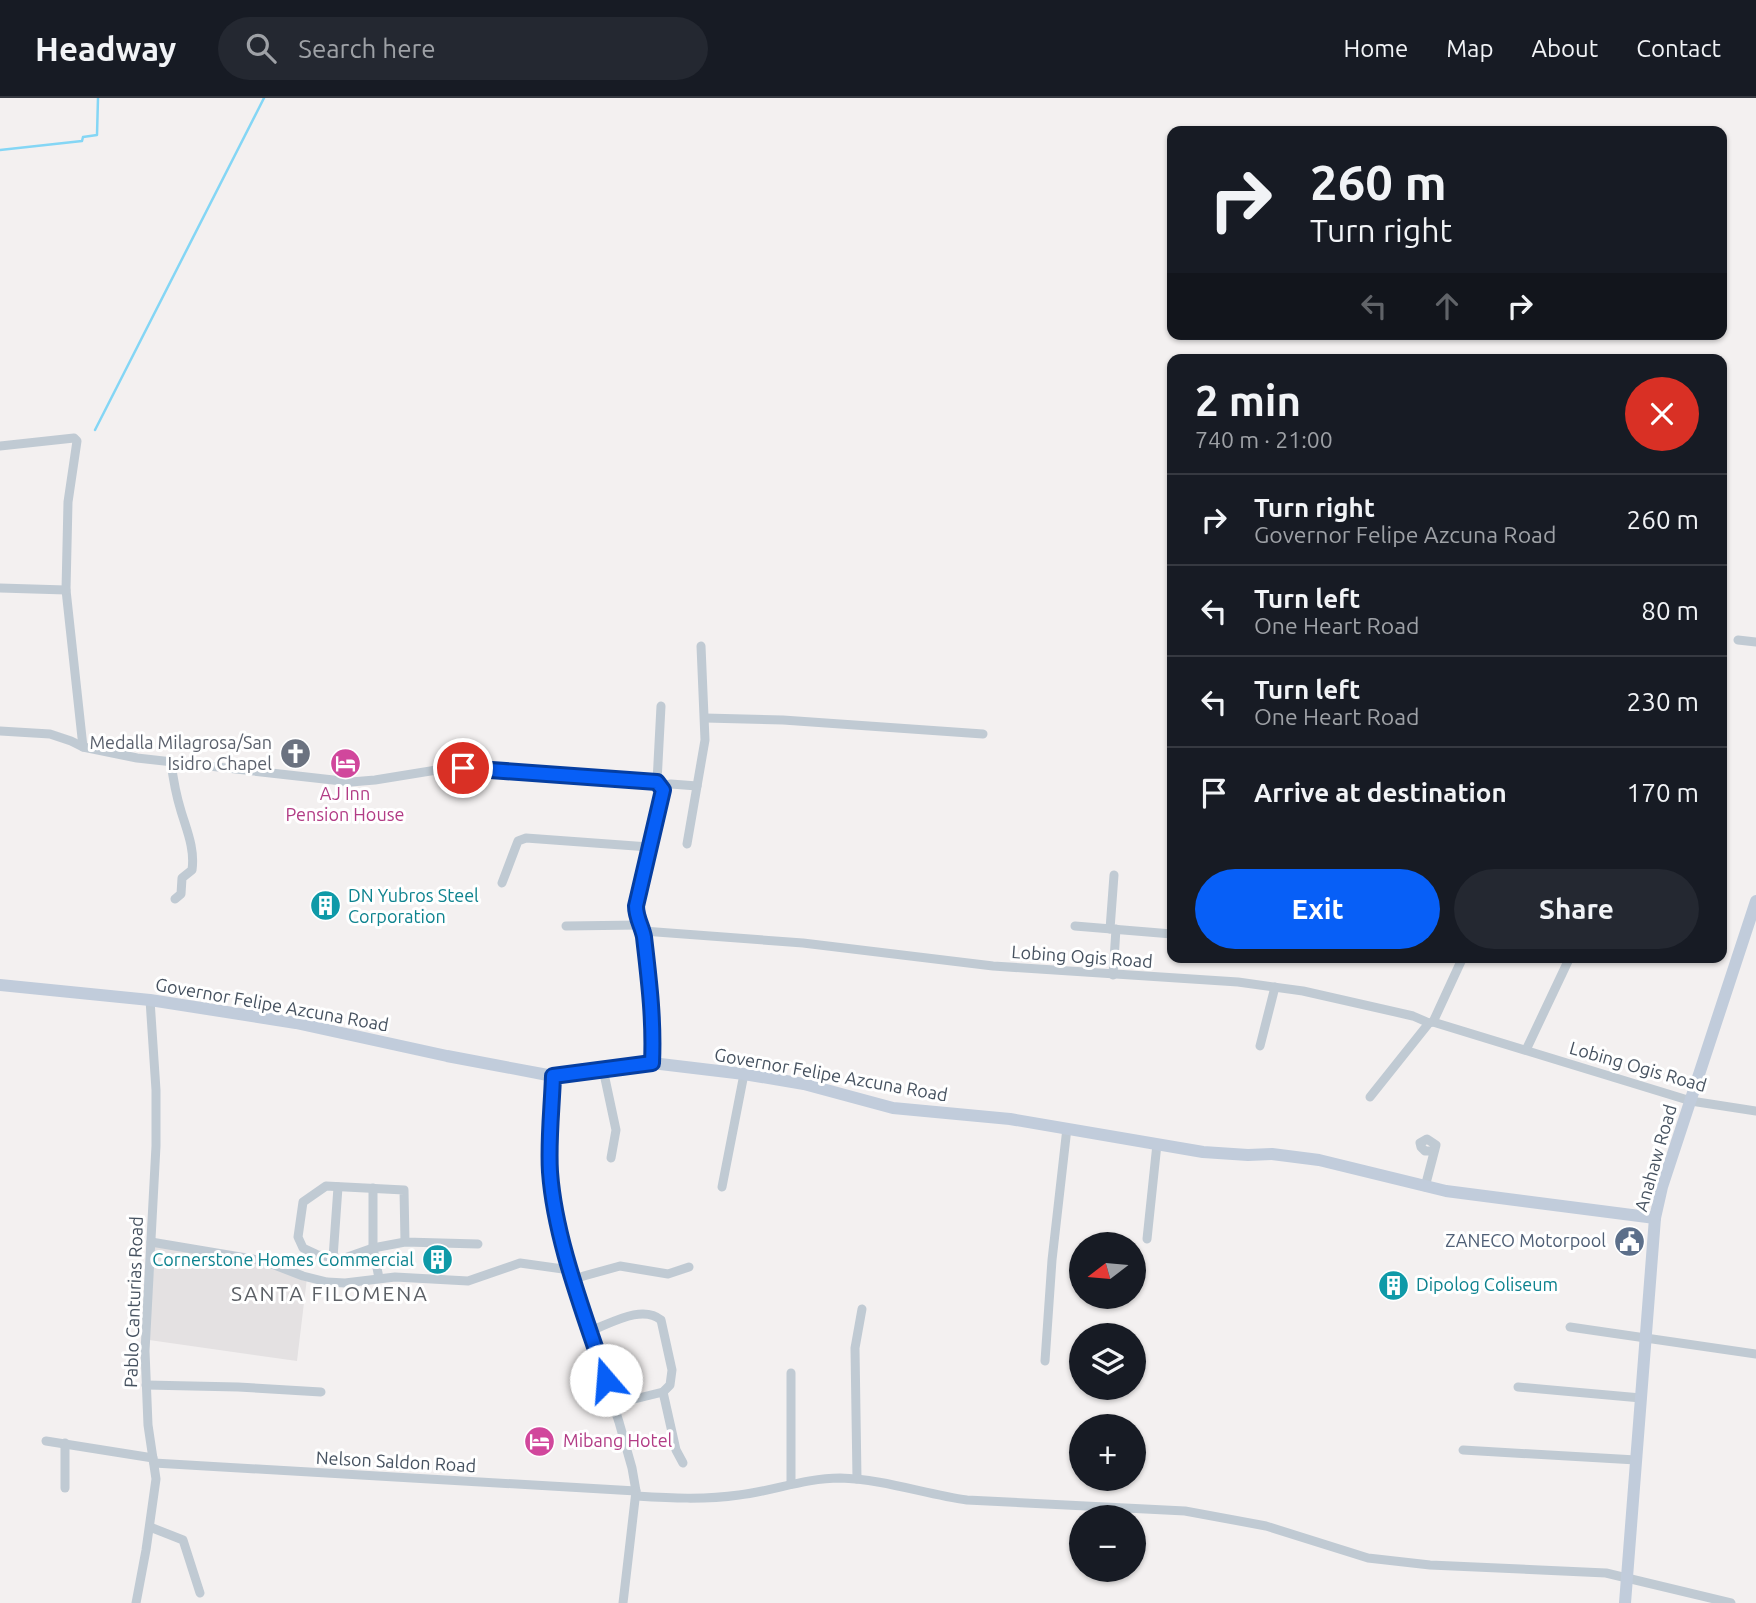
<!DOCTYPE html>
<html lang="en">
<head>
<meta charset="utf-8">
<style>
	:root { --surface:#171b24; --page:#242831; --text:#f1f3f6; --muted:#9ea1a6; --line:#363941; --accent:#075ff7 }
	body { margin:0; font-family:Ubuntu,sans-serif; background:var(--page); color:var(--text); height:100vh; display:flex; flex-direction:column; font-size:26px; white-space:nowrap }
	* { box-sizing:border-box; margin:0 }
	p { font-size:23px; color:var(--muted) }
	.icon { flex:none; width:38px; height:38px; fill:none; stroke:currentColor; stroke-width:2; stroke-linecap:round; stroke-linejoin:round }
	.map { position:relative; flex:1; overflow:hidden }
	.side { position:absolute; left:1167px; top:256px; width:560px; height:609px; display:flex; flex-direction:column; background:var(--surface); border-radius:14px; box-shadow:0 2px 5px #0004 }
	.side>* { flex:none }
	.guide { position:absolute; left:1167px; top:28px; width:560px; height:214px; border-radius:14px; box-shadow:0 2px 5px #0004; background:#171b24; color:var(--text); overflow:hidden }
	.needle { width:46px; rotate:254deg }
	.buttons { position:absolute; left:1069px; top:1134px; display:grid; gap:14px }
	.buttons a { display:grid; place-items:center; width:77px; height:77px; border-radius:50%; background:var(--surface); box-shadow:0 2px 5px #0004; font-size:35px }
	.pin { position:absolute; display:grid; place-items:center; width:60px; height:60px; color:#fff; margin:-30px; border:4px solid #fff; border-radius:50%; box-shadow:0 2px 7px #0007 }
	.me { position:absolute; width:77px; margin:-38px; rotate:342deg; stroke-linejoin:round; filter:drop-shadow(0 0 5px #0008) }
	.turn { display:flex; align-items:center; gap:24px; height:147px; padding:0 28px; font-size:32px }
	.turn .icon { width:91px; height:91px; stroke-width:2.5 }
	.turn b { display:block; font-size:49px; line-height:60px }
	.lanes { display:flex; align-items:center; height:66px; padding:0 28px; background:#0003; justify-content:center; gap:35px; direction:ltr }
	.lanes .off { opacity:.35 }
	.round { display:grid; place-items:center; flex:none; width:74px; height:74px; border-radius:37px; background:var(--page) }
	.overview { display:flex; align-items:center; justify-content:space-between; height:119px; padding:0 28px }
	h1 { font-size:42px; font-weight:600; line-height:52px }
	.primary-button { display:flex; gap:14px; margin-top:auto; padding:14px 28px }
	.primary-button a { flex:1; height:80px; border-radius:42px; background:var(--accent); color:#fff; font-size:28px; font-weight:600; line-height:80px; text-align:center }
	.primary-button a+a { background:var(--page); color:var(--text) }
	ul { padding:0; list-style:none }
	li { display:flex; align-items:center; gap:21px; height:91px; padding:0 28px; border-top:2px solid var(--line) }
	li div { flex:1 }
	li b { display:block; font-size:26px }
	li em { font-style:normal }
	header { display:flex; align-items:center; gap:42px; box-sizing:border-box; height:98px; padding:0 35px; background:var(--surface); border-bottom:2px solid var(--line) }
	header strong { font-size:33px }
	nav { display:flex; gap:38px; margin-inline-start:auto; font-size:24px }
	.search { width:490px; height:63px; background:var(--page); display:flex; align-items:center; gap:18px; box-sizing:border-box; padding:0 24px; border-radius:38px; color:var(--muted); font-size:26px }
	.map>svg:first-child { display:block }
	.education { fill:#e4e1e2 }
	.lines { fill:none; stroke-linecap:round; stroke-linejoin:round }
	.stream { stroke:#84d6f5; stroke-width:2.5 }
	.street { stroke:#c0cad3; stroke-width:9 }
	.secondary { stroke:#c1ccdb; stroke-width:12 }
	.route-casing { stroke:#053ea1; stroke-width:18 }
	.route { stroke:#075ff7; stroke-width:12 }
	.labels { text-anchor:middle; stroke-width:6; stroke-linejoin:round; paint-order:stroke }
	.worship-label { font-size:18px; fill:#5b616d; stroke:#fff; text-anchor:end }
	.hotel-label { font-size:18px; fill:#b23c85; stroke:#fff }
	.culture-label { font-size:18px; fill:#0d838f; stroke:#fff; text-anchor:start }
	.street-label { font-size:18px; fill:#465260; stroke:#fff }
	.service-label { font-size:18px; fill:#4e5e75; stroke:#fff; text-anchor:end }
	.quarter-label { font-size:21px; letter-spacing:2px; fill:#5c6066; stroke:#fff }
</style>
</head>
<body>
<header>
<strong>Headway</strong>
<div class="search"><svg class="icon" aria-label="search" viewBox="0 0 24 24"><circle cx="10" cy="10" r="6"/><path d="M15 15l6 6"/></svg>Search here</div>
<nav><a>Home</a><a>Map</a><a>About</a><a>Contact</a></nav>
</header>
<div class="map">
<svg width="1756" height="1505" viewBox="0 0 1756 1505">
	<rect width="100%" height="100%" fill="#f3f0f0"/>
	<!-- education -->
	<path class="education" d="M155,1148L273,1169L307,1180L297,1263L149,1242Z"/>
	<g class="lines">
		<!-- stream -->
		<g class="stream">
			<path d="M0,52L82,43L83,39L97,37L98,0"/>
			<path d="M95,332L264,0"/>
		</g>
		<!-- street -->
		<g class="street">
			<path d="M0,348L74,340L77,343L68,404L66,492L83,649"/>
			<path d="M0,490L66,492"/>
			<path d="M1738,542L1756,544"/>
			<path d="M705,620L783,622L983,636"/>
			<path d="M0,633L50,636L71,643L83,649L137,660L351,684L375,682L455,669L657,684L662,688L663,695L636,808C636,820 642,828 643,839C649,882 654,922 652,965"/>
			<path d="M171,664C173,680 176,697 181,713C187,733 195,751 192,772L182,780L181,796L175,801"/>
			<path d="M657,684L661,608"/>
			<path d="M662,688L671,686L697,688"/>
			<path d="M687,746L705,642L701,548"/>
			<path d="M502,785L518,743L526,740L649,749"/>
			<path d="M566,828L640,827"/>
			<path d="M1075,828L1172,836"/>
			<path d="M1110,831L1114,777"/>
			<path d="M643,833L803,845L993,868L1238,884L1303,893L1413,918L1429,925L1433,924L1691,1003L1756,1013"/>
			<path d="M1113,877L1116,831"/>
			<path d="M1433,924L1463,859"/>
			<path d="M1260,948L1275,889"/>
			<path d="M1526,952L1570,859"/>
			<path d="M603,971L616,1032L611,1060"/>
			<path d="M553,978L550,1074L555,1103L570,1172L619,1324L632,1370L636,1393L623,1505"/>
			<path d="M1370,999L1429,925"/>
			<path d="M722,1089L744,976"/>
			<path d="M1425,1089L1436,1047L1427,1041L1420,1045L1421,1049L1425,1053H1434"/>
			<path d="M373,1090V1150L379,1180"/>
			<path d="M1147,1141L1157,1046"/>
			<path d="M151,1144L264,1163L303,1178L327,1184L345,1185L395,1179L468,1183L520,1165L570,1172"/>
			<path d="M405,1144L404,1092L326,1088L303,1104L298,1139L303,1150L318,1157L342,1161L373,1150L405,1144L478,1146"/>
			<path d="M333,1160L338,1089"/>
			<path d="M573,1181L620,1168L668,1176L689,1169"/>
			<path d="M1570,1229L1756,1256"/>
			<path d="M590,1233C610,1226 642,1206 661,1222L672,1272L670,1287L663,1294L614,1306"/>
			<path d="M1045,1263L1052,1162L1067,1030"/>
			<path d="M146,1287L238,1289L321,1294"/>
			<path d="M1518,1289L1641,1300"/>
			<path d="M663,1294L676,1352L683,1365"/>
			<path d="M46,1343L153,1360"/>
			<path d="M1463,1352L1636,1362"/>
			<path d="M154,1365L636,1393"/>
			<path d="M857,1381L855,1250L862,1211"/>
			<path d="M791,1386V1275"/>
			<path d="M65,1390V1345"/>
			<path d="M636,1398C670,1400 704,1402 739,1397C773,1393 805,1380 840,1380C883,1381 925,1396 967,1402L1185,1413L1266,1428L1368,1460L1430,1467L1606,1475L1731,1505"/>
			<path d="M150,1429L183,1442L200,1495"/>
			<path d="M136,1505L146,1452L156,1381L148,1327L145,1253L156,1048V992L150,902"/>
		</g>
		<!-- secondary -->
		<g class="secondary">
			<path d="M0,887L150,902L296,925L447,958L553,978L652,965L744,976L804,986L893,1010L1010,1021L1203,1054L1248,1057L1272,1056L1319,1062L1446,1093L1655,1120"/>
			<path d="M1625,1505L1655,1120L1662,1089L1756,803"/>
		</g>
	</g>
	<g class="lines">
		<defs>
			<path id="route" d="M463,670L657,684L663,692L636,808C636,820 642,828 644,839C649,882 654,922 652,965L553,978C552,1009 548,1043 550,1074C555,1143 585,1217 606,1282"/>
		</defs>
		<!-- route casing -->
		<use href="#route" class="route-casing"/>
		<!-- route -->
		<use href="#route" class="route"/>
	</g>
	<!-- icons -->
	<defs>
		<symbol id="church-disc" viewBox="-11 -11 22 22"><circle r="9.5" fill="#6b7280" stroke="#fff"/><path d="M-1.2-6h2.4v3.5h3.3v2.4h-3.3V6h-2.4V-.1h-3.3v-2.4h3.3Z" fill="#fff"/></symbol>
		<symbol id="hotel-disc" viewBox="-11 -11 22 22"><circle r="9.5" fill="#d1479c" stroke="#fff"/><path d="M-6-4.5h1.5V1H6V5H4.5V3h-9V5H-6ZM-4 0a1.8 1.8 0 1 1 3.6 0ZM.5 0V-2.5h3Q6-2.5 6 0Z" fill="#fff"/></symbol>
		<symbol id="building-disc" viewBox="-11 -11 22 22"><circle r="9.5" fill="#0f9aa8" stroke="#fff"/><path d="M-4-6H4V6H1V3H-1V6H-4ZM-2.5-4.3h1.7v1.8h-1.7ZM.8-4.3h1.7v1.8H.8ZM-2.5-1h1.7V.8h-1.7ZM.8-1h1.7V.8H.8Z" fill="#fff"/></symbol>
		<symbol id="civic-disc" viewBox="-11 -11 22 22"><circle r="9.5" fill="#5c6f8a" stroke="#fff"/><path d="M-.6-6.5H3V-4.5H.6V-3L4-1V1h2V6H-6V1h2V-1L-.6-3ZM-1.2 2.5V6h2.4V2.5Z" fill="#fff"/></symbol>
	</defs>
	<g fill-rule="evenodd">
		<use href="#church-disc" x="278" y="638" width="35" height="35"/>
		<use href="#hotel-disc" x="328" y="648" width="35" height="35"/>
		<use href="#building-disc" x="308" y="790" width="35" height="35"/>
		<use href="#civic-disc" x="1612" y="1126" width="35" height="35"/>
		<use href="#building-disc" x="420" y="1144" width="35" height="35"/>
		<use href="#building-disc" x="1376" y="1170" width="35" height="35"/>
		<use href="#hotel-disc" x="522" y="1326" width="35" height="35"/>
	</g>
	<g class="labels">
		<!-- worship labels -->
		<g class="worship-label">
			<text x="272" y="651">Medalla Milagrosa/San<tspan x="272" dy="21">Isidro Chapel</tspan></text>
		</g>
		<!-- hotel labels -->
		<g class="hotel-label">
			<text x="345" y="702">AJ Inn<tspan x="345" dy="21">Pension House</tspan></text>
			<text x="563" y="1349" text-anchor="start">Mibang Hotel</text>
		</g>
		<!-- culture labels -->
		<g class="culture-label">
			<text x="348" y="804">DN Yubros Steel<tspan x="348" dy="21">Corporation</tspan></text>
			<text x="414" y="1168" text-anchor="end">Cornerstone Homes Commercial</text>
			<text x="1416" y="1193">Dipolog Coliseum</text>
		</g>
		<!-- street labels -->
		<g class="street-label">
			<text transform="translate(1082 859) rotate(4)" y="6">Lobing Ogis Road</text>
			<text transform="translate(272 907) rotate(10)" y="6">Governor Felipe Azcuna Road</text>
			<text transform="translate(1638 969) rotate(16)" y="6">Lobing Ogis Road</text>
			<text transform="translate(831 977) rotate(10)" y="6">Governor Felipe Azcuna Road</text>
			<text transform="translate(1656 1060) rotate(-74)" y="6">Anahaw Road</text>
			<text transform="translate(134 1204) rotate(-88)" y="6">Pablo Canturias Road</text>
			<text transform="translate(396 1364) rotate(3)" y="6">Nelson Saldon Road</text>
		</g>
		<!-- service labels -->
		<g class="service-label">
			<text x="1606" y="1149">ZANECO Motorpool</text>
		</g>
		<!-- quarter labels -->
		<g class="quarter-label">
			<text x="330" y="1203">SANTA FILOMENA</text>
		</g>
	</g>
</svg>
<div class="buttons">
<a><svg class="needle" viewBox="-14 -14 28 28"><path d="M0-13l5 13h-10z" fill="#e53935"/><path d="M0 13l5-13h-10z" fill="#9ea1a6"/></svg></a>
<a><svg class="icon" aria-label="layers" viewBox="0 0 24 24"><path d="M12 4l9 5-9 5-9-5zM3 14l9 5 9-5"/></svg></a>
<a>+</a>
<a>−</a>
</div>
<div class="pin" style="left:463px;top:670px;background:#d93025"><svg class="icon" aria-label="arrive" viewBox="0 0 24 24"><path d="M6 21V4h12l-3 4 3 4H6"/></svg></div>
<svg class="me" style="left:606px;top:1282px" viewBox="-20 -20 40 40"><circle r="19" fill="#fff"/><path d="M0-13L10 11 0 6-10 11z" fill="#075ff7"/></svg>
<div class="guide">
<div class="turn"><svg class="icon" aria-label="right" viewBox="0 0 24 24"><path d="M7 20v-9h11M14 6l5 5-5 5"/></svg><div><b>260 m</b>Turn right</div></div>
<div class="lanes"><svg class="icon off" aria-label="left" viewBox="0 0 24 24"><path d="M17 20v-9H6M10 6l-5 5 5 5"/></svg><svg class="icon off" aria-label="ahead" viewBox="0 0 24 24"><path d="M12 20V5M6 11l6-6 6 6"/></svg><svg class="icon" aria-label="right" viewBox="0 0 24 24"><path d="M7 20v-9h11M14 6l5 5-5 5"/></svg></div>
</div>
<section class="side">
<div class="overview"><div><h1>2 min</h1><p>740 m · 21:00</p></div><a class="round" style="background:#d93025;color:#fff"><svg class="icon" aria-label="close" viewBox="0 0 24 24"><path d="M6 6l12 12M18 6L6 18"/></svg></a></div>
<ul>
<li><svg class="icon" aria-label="right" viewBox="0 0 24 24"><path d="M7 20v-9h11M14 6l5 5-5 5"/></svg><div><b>Turn right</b><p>Governor Felipe Azcuna Road</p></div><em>260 m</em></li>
<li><svg class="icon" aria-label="left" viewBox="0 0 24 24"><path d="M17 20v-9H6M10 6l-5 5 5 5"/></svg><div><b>Turn left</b><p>One Heart Road</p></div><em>80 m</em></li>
<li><svg class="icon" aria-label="left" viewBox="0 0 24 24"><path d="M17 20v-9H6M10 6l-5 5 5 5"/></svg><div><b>Turn left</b><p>One Heart Road</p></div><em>230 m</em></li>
<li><svg class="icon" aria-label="arrive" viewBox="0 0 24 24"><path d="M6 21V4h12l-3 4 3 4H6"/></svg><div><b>Arrive at destination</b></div><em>170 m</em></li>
</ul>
<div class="primary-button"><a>Exit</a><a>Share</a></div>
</section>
</div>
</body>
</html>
